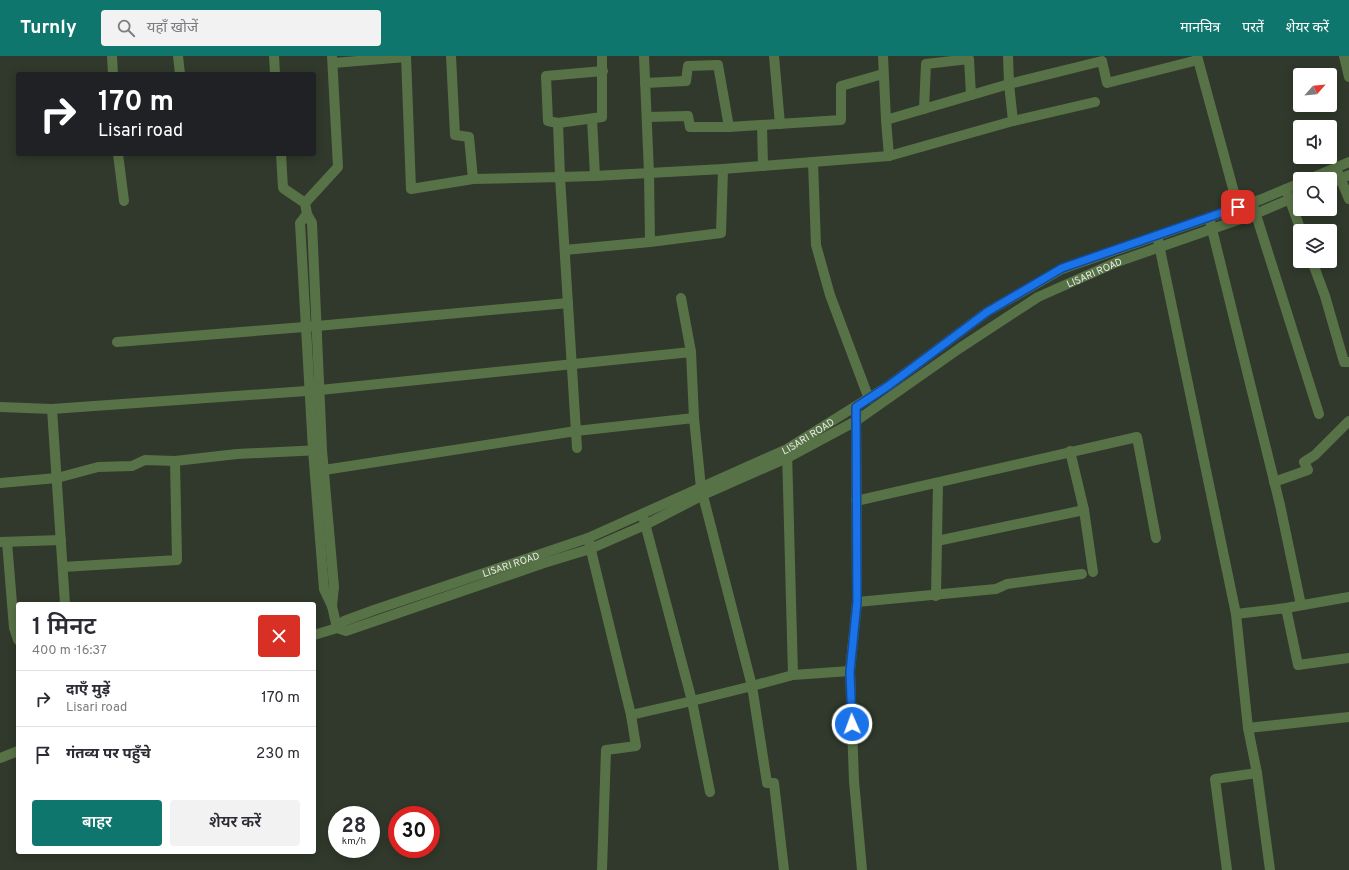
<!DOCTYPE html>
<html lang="hi">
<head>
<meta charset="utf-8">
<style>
	:root { --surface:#fff; --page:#f2f2f3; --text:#2b2b33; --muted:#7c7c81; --line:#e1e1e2; --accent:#0f766e }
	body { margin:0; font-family:Overpass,"Noto Sans Devanagari",sans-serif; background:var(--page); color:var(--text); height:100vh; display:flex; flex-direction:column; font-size:15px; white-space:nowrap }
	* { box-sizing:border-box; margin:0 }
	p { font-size:13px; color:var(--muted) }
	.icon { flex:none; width:22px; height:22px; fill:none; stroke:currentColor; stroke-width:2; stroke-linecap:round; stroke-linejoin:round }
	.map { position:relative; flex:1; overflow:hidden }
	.drawer { position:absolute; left:16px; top:546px; width:300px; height:252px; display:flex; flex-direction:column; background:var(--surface); border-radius:4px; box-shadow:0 2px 10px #0003 }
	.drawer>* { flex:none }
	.hud { position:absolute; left:16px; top:16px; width:300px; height:84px; border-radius:4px; box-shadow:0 2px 10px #0003; background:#202124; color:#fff; overflow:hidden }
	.needle { width:26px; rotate:63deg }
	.fabs { position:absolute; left:1293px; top:12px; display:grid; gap:8px }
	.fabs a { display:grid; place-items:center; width:44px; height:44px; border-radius:4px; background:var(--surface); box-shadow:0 2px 10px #0003; font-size:20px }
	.speed { position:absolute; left:328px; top:750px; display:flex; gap:8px; font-size:20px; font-weight:700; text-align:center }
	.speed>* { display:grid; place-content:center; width:52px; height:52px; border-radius:50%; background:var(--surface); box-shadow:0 2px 10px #0003; line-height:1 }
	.speed small { font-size:10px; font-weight:400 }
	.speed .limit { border:6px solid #d22; background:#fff; color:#111 }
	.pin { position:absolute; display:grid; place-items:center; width:34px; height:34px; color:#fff; margin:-17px; border-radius:8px; box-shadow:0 2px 6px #0006 }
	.me { position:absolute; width:44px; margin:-22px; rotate:358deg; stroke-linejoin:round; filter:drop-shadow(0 0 3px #0008) }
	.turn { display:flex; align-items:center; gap:14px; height:84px; padding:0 16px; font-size:18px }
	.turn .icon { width:52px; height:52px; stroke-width:2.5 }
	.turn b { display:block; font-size:28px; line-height:34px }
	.round { display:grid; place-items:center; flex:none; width:42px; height:42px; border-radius:4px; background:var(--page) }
	.head { display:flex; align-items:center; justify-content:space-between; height:68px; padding:0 16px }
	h1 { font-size:24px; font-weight:600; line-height:30px }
	.primary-button { display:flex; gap:8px; margin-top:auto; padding:8px 16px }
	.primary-button a { flex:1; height:46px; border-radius:4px; background:var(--accent); color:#fff; font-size:16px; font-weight:600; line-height:46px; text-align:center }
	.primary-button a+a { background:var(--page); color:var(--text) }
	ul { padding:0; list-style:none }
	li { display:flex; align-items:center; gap:12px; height:56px; padding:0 16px; border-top:1px solid var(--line) }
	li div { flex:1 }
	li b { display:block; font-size:15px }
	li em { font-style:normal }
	header { display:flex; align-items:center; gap:24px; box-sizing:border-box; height:56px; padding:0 20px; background:var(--accent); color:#fff }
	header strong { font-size:19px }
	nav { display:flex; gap:22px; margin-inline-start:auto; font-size:14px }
	.search { width:280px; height:36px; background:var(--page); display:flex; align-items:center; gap:10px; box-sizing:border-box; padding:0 14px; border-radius:4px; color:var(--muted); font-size:15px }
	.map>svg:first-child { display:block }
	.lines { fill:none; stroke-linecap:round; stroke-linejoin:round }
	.minor { stroke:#587247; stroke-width:10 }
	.tertiary { stroke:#587247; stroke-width:10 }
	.route-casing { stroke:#114b97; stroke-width:10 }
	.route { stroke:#1a73e8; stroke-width:7 }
	.labels { text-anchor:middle; stroke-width:4; stroke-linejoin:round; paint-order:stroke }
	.street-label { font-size:10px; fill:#e8ede5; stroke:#1b1e18 }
</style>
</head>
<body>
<header>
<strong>Turnly</strong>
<div class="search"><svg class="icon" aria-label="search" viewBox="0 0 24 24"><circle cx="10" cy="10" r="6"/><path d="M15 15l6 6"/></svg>यहाँ खोजें</div>
<nav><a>मानचित्र</a><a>परतें</a><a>शेयर करें</a></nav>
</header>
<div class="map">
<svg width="1349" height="814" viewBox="0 0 1349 814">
	<rect width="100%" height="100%" fill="#30392b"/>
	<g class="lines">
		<!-- minor -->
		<g class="minor">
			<path d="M112,0L113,18"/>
			<path d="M178,0L180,18"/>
			<path d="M406,0L411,133L473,123"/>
			<path d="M451,0L455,79L469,81L473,123L560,121L577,392"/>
			<path d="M774,0L780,68"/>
			<path d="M883,0L886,64L1009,28L1008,0"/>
			<path d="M1197,0L1238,151"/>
			<path d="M1344,0L1349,21"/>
			<path d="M333,7L406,1"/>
			<path d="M645,27L686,25L688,10L718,9L729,71H690L688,60L647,61"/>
			<path d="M924,53L926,8L969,3L971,39"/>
			<path d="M592,63L595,120L560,121L558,67L548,65L546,20L603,15"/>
			<path d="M1013,65L1095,46"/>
			<path d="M558,67L602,61V0"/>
			<path d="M762,69L763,110"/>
			<path d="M729,71L841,64V30L883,18"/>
			<path d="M118,98L124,145"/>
			<path d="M889,100L1013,65L1009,28L1102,5L1107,27L1198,4"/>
			<path d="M813,106L816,189L830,239L869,343"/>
			<path d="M1336,112L1349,143"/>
			<path d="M723,113L889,100L886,64"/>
			<path d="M595,120L649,117L644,0"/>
			<path d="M1286,133L1301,175"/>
			<path d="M1252,146L1319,358"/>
			<path d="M1209,161L1280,449L1301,549"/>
			<path d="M1157,179L1236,558L1248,672L1257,717L1270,814"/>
			<path d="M565,194L650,186L649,117L723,113L721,177L650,186"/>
			<path d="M1312,205L1325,240L1344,306H1349"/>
			<path d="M681,242L691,296"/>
			<path d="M117,286L317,270L568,247"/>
			<path d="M0,351L52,353"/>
			<path d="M856,351L857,546L850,615L854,725L862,814"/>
			<path d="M787,395L793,619L850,615"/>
			<path d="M1070,395L1084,454L1093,516"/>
			<path d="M324,414L576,375L694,362L701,432L752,630L793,619"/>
			<path d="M1274,426L1308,414L1304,406L1315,399L1349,365"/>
			<path d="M0,427L57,422L98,411L132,410L145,404L175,405L237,398L321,394"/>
			<path d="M856,445L1137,381L1156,482"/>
			<path d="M643,460L692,645L752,630L767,727H774L784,814"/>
			<path d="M588,482L631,659L692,645L710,736"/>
			<path d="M937,485L1084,454"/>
			<path d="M1,486L61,484"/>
			<path d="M7,486L14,572L18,584"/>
			<path d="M63,511L177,504L175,405"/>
			<path d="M936,540L938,427"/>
			<path d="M857,546L996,533L1007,528L1082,518"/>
			<path d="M65,548L52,353L320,334L691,296L694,362"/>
			<path d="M1286,552L1349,541"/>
			<path d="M1236,558L1286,552L1298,609L1349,602"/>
			<path d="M1248,672L1349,661"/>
			<path d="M602,814L606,694L636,690L631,659"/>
			<path d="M1227,814L1215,723L1257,717"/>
		</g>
		<!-- tertiary -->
		<g class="tertiary">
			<path d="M274,0L275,18"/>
			<path d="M281,98L283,132L305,147L307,158L312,167L322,394L334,531L332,550"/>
			<path d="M1309,123L1349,106"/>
			<path d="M1330,127L1349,119"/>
			<path d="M305,147L338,111L332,0"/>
			<path d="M307,158L300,167L313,394L324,533L332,550L337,572"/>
			<path id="s1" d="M337,572L344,565L374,554L588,482L787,393L888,330L987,256L1062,213L1262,143L1300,127"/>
			<path id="s2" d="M314,579L337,572L346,575L544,507L590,493L645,469L703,439L787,402L856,365L960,292L1038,241L1117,206L1255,158L1300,139"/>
			<path d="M0,702L18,695"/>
		</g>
	</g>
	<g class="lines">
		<defs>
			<path id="route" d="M852,668L850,616L857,546L856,351L888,330L987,256L1062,212L1238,151"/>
		</defs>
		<!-- route casing -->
		<use href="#route" class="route-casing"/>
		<!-- route -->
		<use href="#route" class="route"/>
	</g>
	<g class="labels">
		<!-- street labels -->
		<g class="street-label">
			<text dy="4" stroke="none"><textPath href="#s2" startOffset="868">LISARI ROAD</textPath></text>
			<text dy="4" stroke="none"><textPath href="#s1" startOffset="510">LISARI ROAD</textPath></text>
			<text dy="4" stroke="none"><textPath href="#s1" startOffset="186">LISARI ROAD</textPath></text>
		</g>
	</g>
</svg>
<div class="fabs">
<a><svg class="needle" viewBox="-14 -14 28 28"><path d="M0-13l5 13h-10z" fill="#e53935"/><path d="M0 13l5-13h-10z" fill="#7c7c81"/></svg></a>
<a><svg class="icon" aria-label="sound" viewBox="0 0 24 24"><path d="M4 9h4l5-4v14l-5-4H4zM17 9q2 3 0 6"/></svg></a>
<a><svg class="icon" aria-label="search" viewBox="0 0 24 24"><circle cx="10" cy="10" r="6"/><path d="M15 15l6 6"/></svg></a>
<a><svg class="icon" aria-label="layers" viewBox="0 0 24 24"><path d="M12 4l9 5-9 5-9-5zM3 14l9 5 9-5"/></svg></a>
</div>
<div class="speed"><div>28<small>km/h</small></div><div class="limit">30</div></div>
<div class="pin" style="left:1238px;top:151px;background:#d93025"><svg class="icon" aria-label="arrive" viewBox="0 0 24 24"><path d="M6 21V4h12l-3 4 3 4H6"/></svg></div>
<svg class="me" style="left:852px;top:668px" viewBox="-20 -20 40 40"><circle r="17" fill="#1a73e8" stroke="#fff" stroke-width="3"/><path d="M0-11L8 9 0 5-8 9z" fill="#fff"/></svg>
<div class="hud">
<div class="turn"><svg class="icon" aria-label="right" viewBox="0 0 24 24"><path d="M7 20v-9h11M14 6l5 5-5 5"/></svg><div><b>170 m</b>Lisari road</div></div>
</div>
<section class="drawer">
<div class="head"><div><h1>1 मिनट</h1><p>400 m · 16:37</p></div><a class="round" style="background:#d93025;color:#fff"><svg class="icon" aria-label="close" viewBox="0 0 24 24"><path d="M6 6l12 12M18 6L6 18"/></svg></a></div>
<ul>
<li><svg class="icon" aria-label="right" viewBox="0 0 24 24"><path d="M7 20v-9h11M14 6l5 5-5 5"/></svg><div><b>दाएँ मुड़ें</b><p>Lisari road</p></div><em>170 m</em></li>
<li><svg class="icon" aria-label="arrive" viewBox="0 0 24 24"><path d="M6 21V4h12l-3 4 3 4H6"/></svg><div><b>गंतव्य पर पहुँचे</b></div><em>230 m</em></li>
</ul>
<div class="primary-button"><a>बाहर</a><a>शेयर करें</a></div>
</section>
</div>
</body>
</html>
